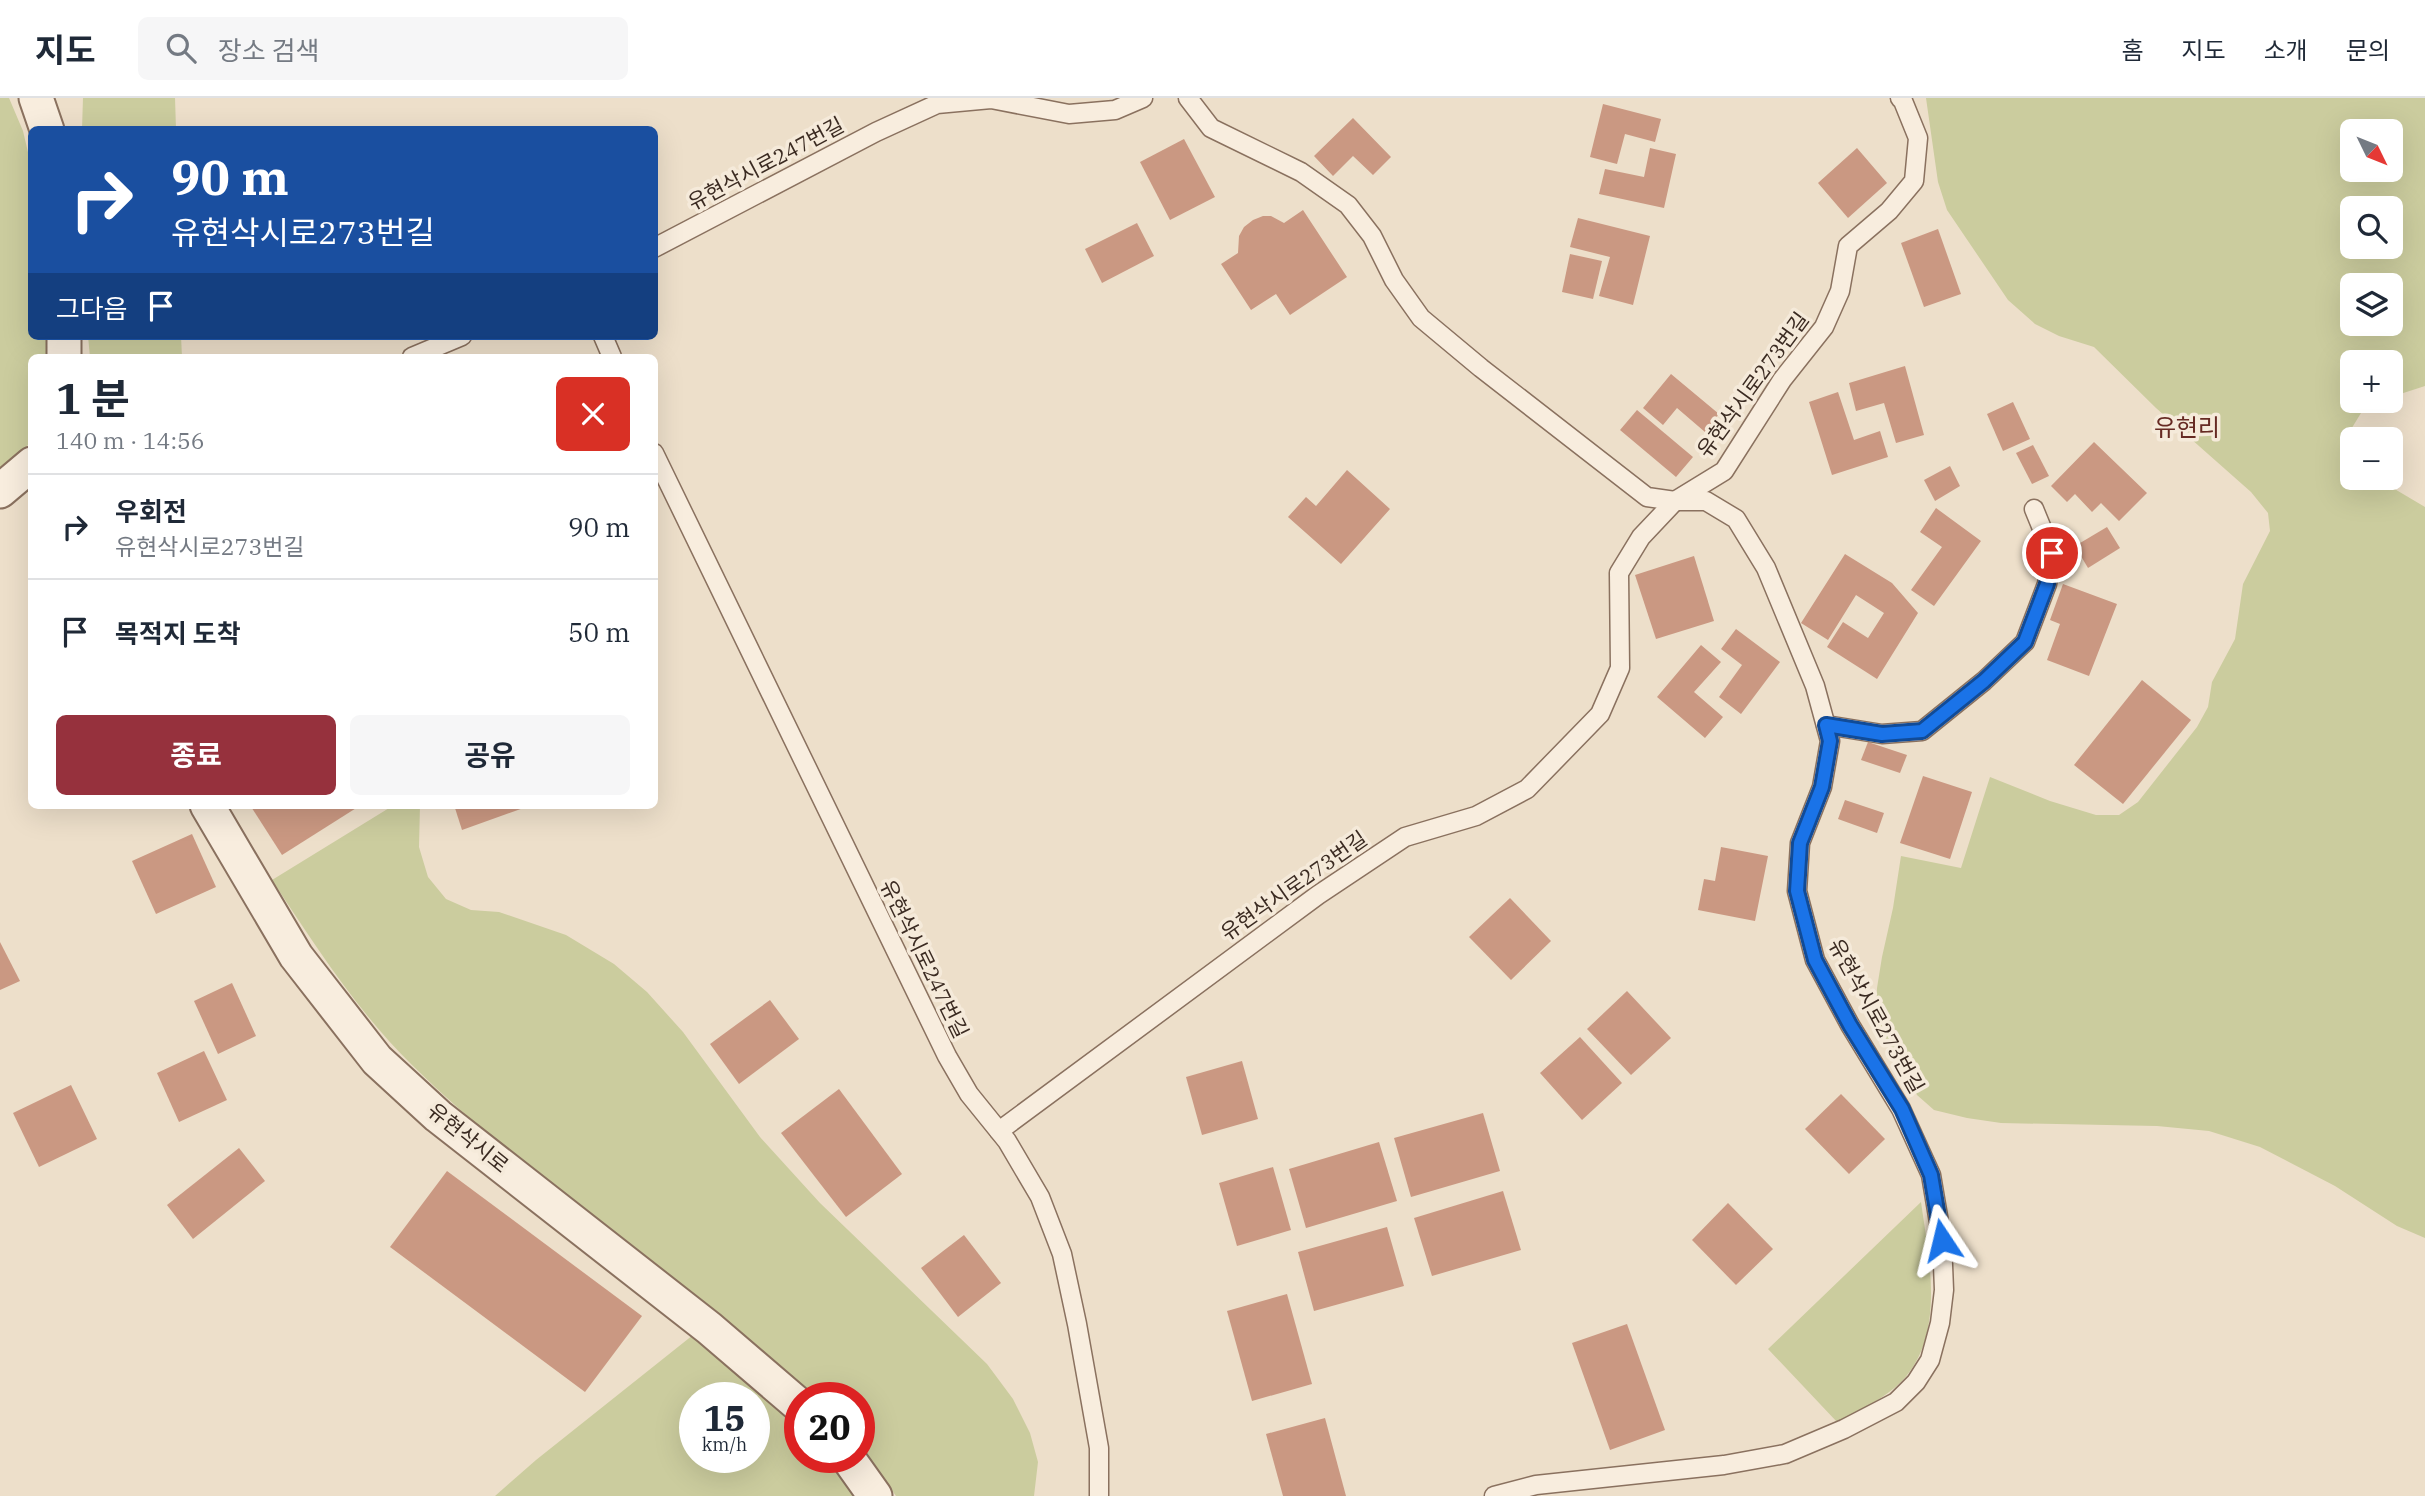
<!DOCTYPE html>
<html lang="ko">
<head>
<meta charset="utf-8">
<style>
	:root { --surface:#fff; --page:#f6f6f7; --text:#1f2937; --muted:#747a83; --line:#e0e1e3; --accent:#96313d }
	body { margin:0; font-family:"IBM Plex Serif","Noto Sans KR",serif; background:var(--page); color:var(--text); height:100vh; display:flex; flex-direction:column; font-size:26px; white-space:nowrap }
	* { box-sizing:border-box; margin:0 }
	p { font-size:23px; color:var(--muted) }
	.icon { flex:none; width:38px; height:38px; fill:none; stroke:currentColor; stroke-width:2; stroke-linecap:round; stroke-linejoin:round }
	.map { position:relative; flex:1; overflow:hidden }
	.side { position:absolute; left:28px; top:256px; width:630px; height:455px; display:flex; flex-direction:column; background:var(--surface); border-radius:10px; box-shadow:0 7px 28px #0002 }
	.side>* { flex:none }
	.hud { position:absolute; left:28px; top:28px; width:630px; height:214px; border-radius:10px; box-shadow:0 7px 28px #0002; background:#1a4fa0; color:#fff; overflow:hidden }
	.needle { width:46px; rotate:133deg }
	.controls { position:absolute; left:2340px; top:21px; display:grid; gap:14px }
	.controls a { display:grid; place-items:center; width:63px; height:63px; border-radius:10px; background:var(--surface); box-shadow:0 7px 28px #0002; font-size:35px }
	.speed { position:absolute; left:679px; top:1284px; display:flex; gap:14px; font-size:35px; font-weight:700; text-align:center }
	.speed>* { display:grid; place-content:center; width:91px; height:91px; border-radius:50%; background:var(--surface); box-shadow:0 7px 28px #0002; line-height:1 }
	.speed small { font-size:18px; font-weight:400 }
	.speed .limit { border:10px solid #d22; background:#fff; color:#111 }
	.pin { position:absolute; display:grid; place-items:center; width:60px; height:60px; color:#fff; margin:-30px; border:4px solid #fff; border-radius:50%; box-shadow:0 2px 7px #0007 }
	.me { position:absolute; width:77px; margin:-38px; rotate:350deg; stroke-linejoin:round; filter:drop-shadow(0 0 5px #0008) }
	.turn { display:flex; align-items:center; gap:24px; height:147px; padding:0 28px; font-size:32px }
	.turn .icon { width:91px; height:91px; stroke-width:2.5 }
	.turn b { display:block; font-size:49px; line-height:60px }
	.then { display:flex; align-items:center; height:66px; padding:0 28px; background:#0003; gap:14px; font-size:26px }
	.round { display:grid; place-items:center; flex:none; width:74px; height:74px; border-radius:10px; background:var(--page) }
	.summary { display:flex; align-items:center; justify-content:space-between; height:119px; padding:0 28px }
	h1 { font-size:42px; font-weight:700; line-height:52px }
	.cta { display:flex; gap:14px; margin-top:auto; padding:14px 28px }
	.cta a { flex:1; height:80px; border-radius:10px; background:var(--accent); color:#fff; font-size:28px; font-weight:700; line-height:80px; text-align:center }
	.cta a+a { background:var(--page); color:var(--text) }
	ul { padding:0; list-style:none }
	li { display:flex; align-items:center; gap:21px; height:105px; padding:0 28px; border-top:2px solid var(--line) }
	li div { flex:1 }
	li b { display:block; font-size:26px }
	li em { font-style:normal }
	header { display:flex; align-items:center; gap:42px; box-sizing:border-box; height:98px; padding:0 35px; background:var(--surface); border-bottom:2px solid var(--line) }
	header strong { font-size:33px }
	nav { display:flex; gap:38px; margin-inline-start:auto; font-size:24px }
	.search { width:490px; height:63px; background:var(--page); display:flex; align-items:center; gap:18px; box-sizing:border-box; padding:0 24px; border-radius:10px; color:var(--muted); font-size:26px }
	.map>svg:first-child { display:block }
	.green { fill:#cbcc9e; fill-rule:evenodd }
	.building { fill:#ca9882 }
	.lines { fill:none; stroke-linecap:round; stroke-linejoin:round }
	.service-casing { stroke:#8a715f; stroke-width:21 }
	.minor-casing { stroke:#8a715f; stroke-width:37 }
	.service { stroke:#f8edde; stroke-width:18 }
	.minor { stroke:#f8edde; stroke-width:33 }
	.route-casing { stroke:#114b97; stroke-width:18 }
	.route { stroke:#1a73e8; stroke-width:12 }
	.labels { text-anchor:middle; stroke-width:7; stroke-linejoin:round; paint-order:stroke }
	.street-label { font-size:21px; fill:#3b2b22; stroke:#f5eada }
	.quarter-label { font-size:24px; fill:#662a23; stroke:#f5eada }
</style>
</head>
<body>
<header>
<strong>지도</strong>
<div class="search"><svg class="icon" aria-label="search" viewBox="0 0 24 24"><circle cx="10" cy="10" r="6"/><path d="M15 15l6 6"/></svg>장소 검색</div>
<nav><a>홈</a><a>지도</a><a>소개</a><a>문의</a></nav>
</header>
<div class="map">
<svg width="2425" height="1398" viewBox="0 0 2425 1398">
	<rect width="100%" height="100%" fill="#eddfca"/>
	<!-- green -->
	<g class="green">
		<path d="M0,0H9L23,33L31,67L32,238H46L47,259H32L31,344L0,375Z"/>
		<path d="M83,0H175L176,31H82Z"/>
		<path d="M1926,0H2425V288L2391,299L2390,264H2352V303H2383L2361,315L2350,333L2352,380H2376L2425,409V1140L2397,1128L2335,1088L2260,1049L2209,1033L2157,1028L2001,1025L1967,1020L1934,1012L1917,997L1886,940L1876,915L1877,890L1882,859L1893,810L1901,758L1961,770L1990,679L2050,703L2096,717H2119L2138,704L2197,629L2208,609L2212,584L2235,541L2243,486L2270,433L2268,415L2251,394L2156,310L2094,249L2059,238L2035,226L2008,202L1947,112L1938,84ZM2390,33V72H2352V33ZM2390,110V149H2352V110ZM2352,187H2390V226H2352Z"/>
		<path d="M88,238H181L182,259H90Z"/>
		<path d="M394,707H420L419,749L428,779L446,801L471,812L499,814L566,837L614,866L647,894L683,934L760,1039L820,1105L987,1266L1013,1301L1030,1335L1038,1364L1034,1398H896L859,1345V1300H816C689,1180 537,1090 412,967C357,913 314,846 272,782Z"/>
		<path d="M1921,1104C1929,1161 1946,1236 1902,1283C1884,1301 1860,1312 1837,1324L1768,1251Z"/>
		<path d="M693,1237L777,1307L800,1331V1360H826L856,1398H495L536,1362ZM695,1300H754V1360H695Z"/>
	</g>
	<!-- building -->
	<g class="building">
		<path d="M1603,6L1661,21L1655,44L1625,36L1617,66L1590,59Z"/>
		<path d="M1353,20L1391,59L1373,77L1353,58L1333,78L1314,58Z"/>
		<path d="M1184,41L1215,99L1170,122L1140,64Z"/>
		<path d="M1650,50L1676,56L1664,110L1599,96L1605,71L1644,79Z"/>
		<path d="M1857,50L1887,85L1848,120L1818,85Z"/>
		<path d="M1303,112L1347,179L1290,217L1276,196L1251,212L1221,166L1238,155L1239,138L1244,129L1253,122L1263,118H1271L1284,125Z"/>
		<path d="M1578,120L1650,138L1633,207L1599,198L1610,159L1570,149Z"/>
		<path d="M1137,125L1154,158L1102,185L1085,151Z"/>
		<path d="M1938,131L1961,196L1924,209L1901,145Z"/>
		<path d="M1570,156L1602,163L1593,201L1562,194Z"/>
		<path d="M1905,268L1924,337L1896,345L1884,305L1856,313L1849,285Z"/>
		<path d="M1671,276L1719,316L1705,334L1677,310L1663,327L1643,310Z"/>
		<path d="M1838,294L1854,342L1880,333L1888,359L1832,377L1809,304Z"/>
		<path d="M2013,304L2030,341L2003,353L1987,316Z"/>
		<path d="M1637,312L1693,359L1676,379L1620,332Z"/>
		<path d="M2094,344L2147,395L2119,423L2101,405L2092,414L2075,396L2067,404L2051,388Z"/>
		<path d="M2033,347L2049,378L2032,386L2016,355Z"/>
		<path d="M1950,368L1960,388L1935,403L1924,382Z"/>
		<path d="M1347,372L1390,411L1341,466L1288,419L1306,399L1316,408Z"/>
		<path d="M1936,410L1981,443L1934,508L1911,492L1942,449L1920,434Z"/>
		<path d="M2107,429L2120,450L2088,470L2075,448Z"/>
		<path d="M1845,456L1892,485L1918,515L1877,581L1827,549L1843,524L1868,540L1884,515L1856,497L1828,542L1801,525Z"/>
		<path d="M1694,458L1714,523L1656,541L1635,477Z"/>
		<path d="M2063,486L2117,506L2089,578L2047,562L2060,526L2050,522Z"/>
		<path d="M1736,531L1780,564L1741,616L1719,599L1742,567L1721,551Z"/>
		<path d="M1701,547L1721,564L1694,594L1723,619L1705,640L1657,599Z"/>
		<path d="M2142,582L2191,622L2123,706L2074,667Z"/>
		<path d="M1868,644L1907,657L1900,675L1861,662Z"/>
		<path d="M1923,678L1972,694L1950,761L1900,745Z"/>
		<path d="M1845,702L1884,715L1877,735L1838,721Z"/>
		<path d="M250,707H361L282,757Z"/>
		<path d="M454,707H532L462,732Z"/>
		<path d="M192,736L216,789L156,816L132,763Z"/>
		<path d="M1721,749L1768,758L1755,823L1698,812L1704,781L1715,783Z"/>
		<path d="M1510,800L1551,843L1511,882L1469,839Z"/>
		<path d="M0,844L20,883L0,892Z"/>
		<path d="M232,885L256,938L218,956L194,903Z"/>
		<path d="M1627,893L1671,940L1631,977L1587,931Z"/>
		<path d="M770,902L799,941L739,986L710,946Z"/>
		<path d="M1580,939L1622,985L1582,1022L1540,975Z"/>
		<path d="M204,953L227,1002L179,1024L157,975Z"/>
		<path d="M1242,963L1258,1021L1202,1037L1186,979Z"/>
		<path d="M71,987L97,1041L39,1069L13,1015Z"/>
		<path d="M839,991L902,1076L846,1119L781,1035Z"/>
		<path d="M1841,996L1885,1041L1849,1076L1805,1031Z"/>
		<path d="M1483,1015L1500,1073L1411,1099L1394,1040Z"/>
		<path d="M1379,1044L1397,1103L1306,1130L1289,1071Z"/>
		<path d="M239,1050L265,1083L193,1141L167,1107Z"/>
		<path d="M1273,1069L1291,1132L1237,1148L1219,1085Z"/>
		<path d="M447,1073L642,1218L585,1294L390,1149Z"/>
		<path d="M1503,1093L1521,1152L1432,1178L1414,1120Z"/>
		<path d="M1728,1105L1773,1151L1736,1187L1692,1142Z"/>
		<path d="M1387,1129L1404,1188L1314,1213L1298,1154Z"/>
		<path d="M964,1137L1001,1185L958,1219L921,1170Z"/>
		<path d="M1287,1196L1312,1286L1252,1303L1227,1213Z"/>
		<path d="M1627,1226L1665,1332L1610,1352L1572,1245Z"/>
		<path d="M1325,1320L1346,1398H1283L1266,1336Z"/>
	</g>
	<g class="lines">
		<defs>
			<g id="service">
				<path d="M1188,0L1211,30L1301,74L1348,107L1372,138L1394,182L1421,220L1481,270L1647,399L1675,403H1706L1736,421L1766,470L1815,588L1830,643L1822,689L1800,745L1797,793L1815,862L1850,927L1901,1011L1931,1077L1942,1142L1944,1192L1940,1225L1930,1262L1916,1284L1896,1304L1844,1331L1785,1356L1724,1367L1536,1387L1494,1398"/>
				<path d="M654,150L876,34L937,6L991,1L1069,16L1115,12L1143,0"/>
				<path d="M603,238L612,259"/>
				<path d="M412,259L462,238"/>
				<path d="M654,355L947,958L969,996L1007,1043L1040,1099L1062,1156L1077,1226L1099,1350V1398"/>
				<path d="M1826,627L1882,636L1922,633L1984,583L2025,544L2047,486L2052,455L2034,411"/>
				<path d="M999,1033L1318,797L1405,739L1476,718L1527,691L1600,616L1620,570L1619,475L1641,439L1675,403L1724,373L1782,282L1824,229L1840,193L1848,148L1889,113L1914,83L1918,40L1903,3L1900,0"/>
			</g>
			<g id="minor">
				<path d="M36,0L47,32"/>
				<path d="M64,238V259"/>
				<path d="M0,393L32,366"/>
				<path d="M207,707L296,858L377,962L438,1018L709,1230L800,1308"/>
				<path d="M848,1360L875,1398"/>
			</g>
		</defs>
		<!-- service casing -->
		<use href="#service" class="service-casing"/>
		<!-- minor casing -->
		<use href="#minor" class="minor-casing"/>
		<!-- service -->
		<use href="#service" class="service"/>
		<!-- minor -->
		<use href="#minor" class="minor"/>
	</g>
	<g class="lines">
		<defs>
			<path id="route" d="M1942,1142L1931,1077L1902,1011L1850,927L1815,862L1797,793L1800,745L1822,689L1830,643L1826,627L1882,636L1922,633L1984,583L2025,544L2047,486L2052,455"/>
		</defs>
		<!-- route casing -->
		<use href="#route" class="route-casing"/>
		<!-- route -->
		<use href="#route" class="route"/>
	</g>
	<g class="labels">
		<!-- street labels -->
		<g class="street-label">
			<text transform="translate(766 66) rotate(-28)" y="7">유현삭시로247번길</text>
			<text transform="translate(1753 287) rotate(-54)" y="7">유현삭시로273번길</text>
			<text transform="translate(1294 788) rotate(-35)" y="7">유현삭시로273번길</text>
			<text transform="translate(924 861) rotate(64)" y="7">유현삭시로247번길</text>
			<text transform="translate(1876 918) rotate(61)" y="7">유현삭시로273번길</text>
			<text transform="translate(468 1040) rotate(39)" y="7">유현삭시로</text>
		</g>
		<!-- quarter labels -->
		<g class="quarter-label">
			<text x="2187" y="338">유현리</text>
		</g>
	</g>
</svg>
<div class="controls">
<a><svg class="needle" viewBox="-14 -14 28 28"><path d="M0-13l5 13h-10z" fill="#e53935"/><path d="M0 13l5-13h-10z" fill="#747a83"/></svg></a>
<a><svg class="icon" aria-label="search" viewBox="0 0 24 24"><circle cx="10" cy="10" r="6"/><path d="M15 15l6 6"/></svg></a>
<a><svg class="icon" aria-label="layers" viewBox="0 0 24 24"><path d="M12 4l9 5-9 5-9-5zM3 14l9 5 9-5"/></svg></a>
<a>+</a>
<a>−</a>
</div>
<div class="speed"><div>15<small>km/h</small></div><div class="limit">20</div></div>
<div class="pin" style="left:2052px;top:455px;background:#d93025"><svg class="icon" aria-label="arrive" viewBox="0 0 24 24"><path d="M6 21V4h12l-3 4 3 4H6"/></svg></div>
<svg class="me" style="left:1942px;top:1142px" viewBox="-20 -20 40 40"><path d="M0-17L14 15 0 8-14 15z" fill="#1a73e8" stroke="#fff" stroke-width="4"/></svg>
<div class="hud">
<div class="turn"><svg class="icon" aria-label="right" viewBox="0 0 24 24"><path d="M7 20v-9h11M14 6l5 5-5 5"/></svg><div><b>90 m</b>유현삭시로273번길</div></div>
<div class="then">그다음<svg class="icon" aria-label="arrive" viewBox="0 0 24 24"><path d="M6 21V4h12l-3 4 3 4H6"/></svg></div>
</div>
<section class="side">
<div class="summary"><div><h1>1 분</h1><p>140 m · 14:56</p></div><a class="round" style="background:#d93025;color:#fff"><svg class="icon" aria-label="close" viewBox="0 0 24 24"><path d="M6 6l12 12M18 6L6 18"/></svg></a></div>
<ul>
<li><svg class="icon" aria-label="right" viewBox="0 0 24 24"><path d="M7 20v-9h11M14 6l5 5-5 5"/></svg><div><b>우회전</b><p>유현삭시로273번길</p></div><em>90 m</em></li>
<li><svg class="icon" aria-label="arrive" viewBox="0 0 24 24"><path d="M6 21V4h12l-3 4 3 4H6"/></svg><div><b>목적지 도착</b></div><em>50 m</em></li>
</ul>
<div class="cta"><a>종료</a><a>공유</a></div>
</section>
</div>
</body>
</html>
